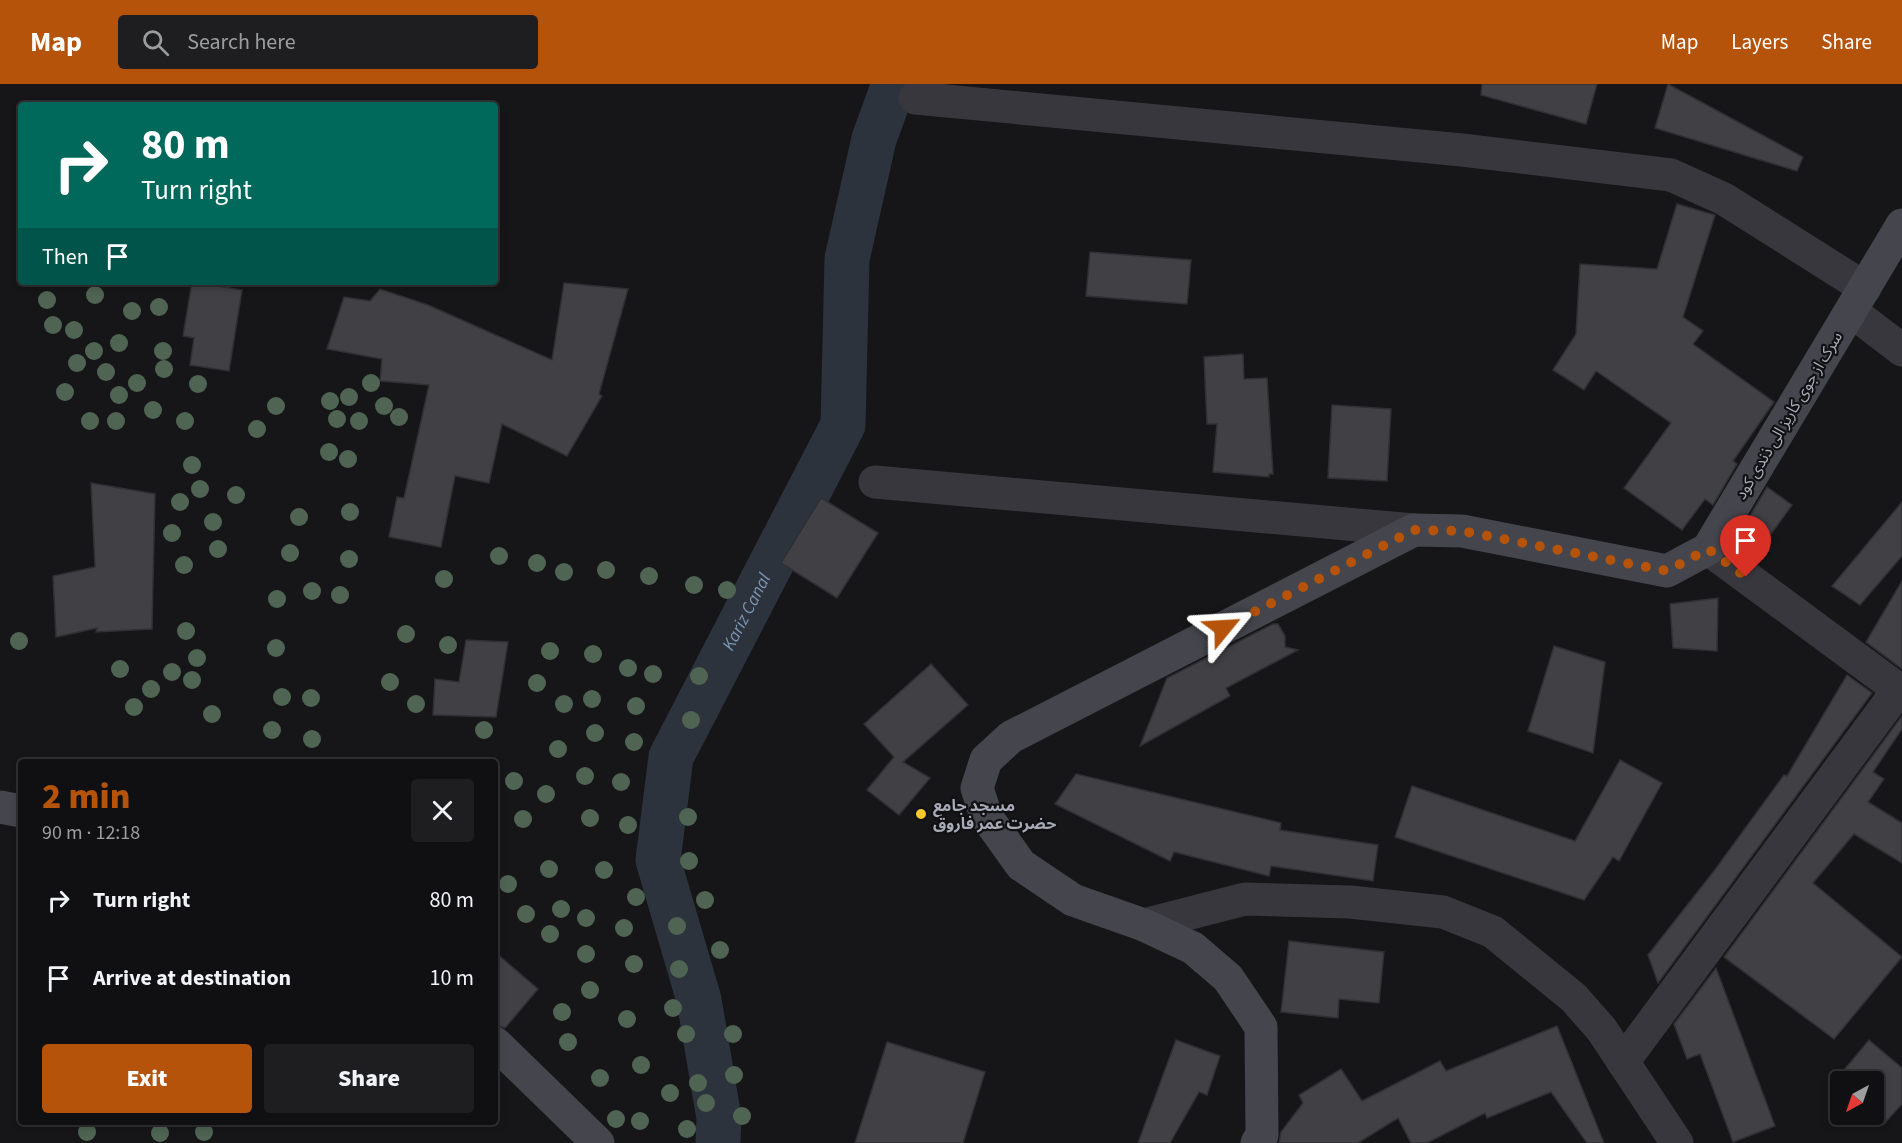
<!DOCTYPE html>
<html lang="en">
<head>
<meta charset="utf-8">
<style>
	:root { --surface:#101012; --page:#1e1e20; --text:#f1f3f6; --muted:#9c9d9f; --line:#303032; --accent:#b45309 }
	body { margin:0; font-family:"Source Sans 3","Noto Sans Arabic",sans-serif; background:var(--page); color:var(--text); height:100vh; display:flex; flex-direction:column; font-size:22px; white-space:nowrap }
	* { box-sizing:border-box; margin:0 }
	p { font-size:20px; color:var(--muted) }
	.icon { flex:none; width:33px; height:33px; fill:none; stroke:currentColor; stroke-width:2; stroke-linecap:round; stroke-linejoin:round }
	.map { position:relative; flex:1; overflow:hidden }
	.details { position:absolute; left:18px; top:675px; width:480px; height:366px; display:flex; flex-direction:column; background:var(--surface); border-radius:6px; box-shadow:0 3px 9px #0003,0 0 0 2px var(--line) }
	.details>* { flex:none }
	.banner { position:absolute; left:18px; top:18px; width:480px; height:183px; border-radius:6px; box-shadow:0 3px 9px #0003,0 0 0 2px var(--line); background:#00695c; color:#fff; overflow:hidden }
	.needle { width:39px; rotate:220deg }
	.fabs { position:absolute; left:1830px; top:987px; display:grid; gap:12px }
	.fabs a { display:grid; place-items:center; width:54px; height:54px; border-radius:6px; background:var(--surface); box-shadow:0 3px 9px #0003,0 0 0 2px var(--line); font-size:30px }
	.pin { position:absolute; display:grid; place-items:center; width:51px; height:51px; color:#fff; margin:-62px -26px; border-radius:50% 50% 50% 0; rotate:-45deg; box-shadow:0 0 6px #0007 }
	.pin .icon { rotate:45deg }
	.me { position:absolute; width:66px; margin:-33px; rotate:63deg; stroke-linejoin:round; filter:drop-shadow(0 0 4px #0008) }
	.turn { display:flex; align-items:center; gap:21px; height:126px; padding:0 24px; font-size:27px }
	.turn .icon { width:78px; height:78px; stroke-width:2.5 }
	.turn b { display:block; font-size:42px; line-height:51px }
	.then { display:flex; align-items:center; height:57px; padding:0 24px; background:#0003; gap:12px; font-size:22px }
	.round { display:grid; place-items:center; flex:none; width:63px; height:63px; border-radius:6px; background:var(--page) }
	.summary { display:flex; align-items:center; justify-content:space-between; height:102px; padding:0 24px }
	h1 { font-size:36px; font-weight:800; line-height:45px; color:var(--accent) }
	.cta { display:flex; gap:12px; margin-top:auto; padding:12px 24px }
	.cta a { flex:1; height:69px; border-radius:6px; background:var(--accent); color:#fff; font-size:24px; font-weight:800; line-height:69px; text-align:center }
	.cta a+a { background:var(--page); color:var(--text) }
	ul { padding:0; list-style:none }
	li { display:flex; align-items:center; gap:18px; height:78px; padding:0 24px }
	li div { flex:1 }
	li b { display:block; font-size:22px }
	li em { font-style:normal }
	header { display:flex; align-items:center; gap:36px; box-sizing:border-box; height:84px; padding:0 30px; background:var(--accent); color:#fff }
	header strong { font-size:28px }
	nav { display:flex; gap:33px; margin-inline-start:auto; font-size:21px }
	.search { width:420px; height:54px; background:var(--page); display:flex; align-items:center; gap:15px; box-sizing:border-box; padding:0 21px; border-radius:6px; color:var(--muted); font-size:22px }
	.map>svg:first-child { display:block }
	.lines { fill:none; stroke-linecap:round; stroke-linejoin:round }
	.canal { stroke:#2c333c; stroke-width:45 }
	.building { fill:#404045; stroke:#303034; stroke-width:1.5 }
	.street { stroke:#37373d; stroke-width:33 }
	.secondary { stroke:#45464d; stroke-width:33 }
	.tree { fill:#4f6453 }
	.route { stroke:#b45309; stroke-width:10; stroke-dasharray:0 18 }
	.poi-dot { fill:#f8c92e; stroke:#111113; stroke-width:2 }
	.labels { text-anchor:middle; stroke-width:4.5; stroke-linejoin:round; paint-order:stroke }
	.street-label { font-size:16px; fill:#a8abb8; stroke:#111113 }
	.poi-label { font-size:16px; font-weight:bold; fill:#a8abb8; stroke:#111113; text-anchor:start }
	.water-label { font-size:18px; font-style:italic; fill:#7d95b5; stroke:#111113 }
</style>
</head>
<body>
<header>
<strong>Map</strong>
<div class="search"><svg class="icon" aria-label="search" viewBox="0 0 24 24"><circle cx="10" cy="10" r="6"/><path d="M15 15l6 6"/></svg>Search here</div>
<nav><a>Map</a><a>Layers</a><a>Share</a></nav>
</header>
<div class="map">
<svg width="1902" height="1059" viewBox="0 0 1902 1059">
	<rect width="100%" height="100%" fill="#161618"/>
	<g class="lines">
		<!-- canal -->
		<path class="canal" id="s1" d="M718,1059L719,1034L699,916L658,776L671,673L843,341L847,175L874,55L894,0"/>
	</g>
	<!-- building -->
	<g class="building">
		<path d="M1482,0H1597L1586,40L1481,11Z"/>
		<path d="M1668,0L1803,73L1797,87L1655,44Z"/>
		<path d="M1677,120L1715,131L1683,233L1703,247L1693,260L1774,318L1733,377L1737,380L1713,421L1705,415L1682,446L1624,404L1671,339L1596,287L1584,306L1553,286L1576,250L1580,180L1657,185Z"/>
		<path d="M1090,168L1191,176L1187,220L1086,212Z"/>
		<path d="M192,198L242,206L229,287L190,281L194,254L183,252Z"/>
		<path d="M564,199L628,205L599,310L602,312L567,372L502,340L489,399L455,392L441,463L389,453L397,413L404,414L429,301L380,297L382,275L327,265L344,213L370,217L380,205L428,221L552,276Z"/>
		<path d="M1243,270L1244,295L1267,294L1273,390H1269V393L1213,388L1217,340H1207L1204,273Z"/>
		<path d="M1332,321L1391,325L1387,397L1328,394Z"/>
		<path d="M91,399L155,410L152,545L96,548L97,544L56,553L53,492L95,483Z"/>
		<path d="M1767,403L1792,421L1766,457L1744,442Z"/>
		<path d="M821,414L878,449L837,514L781,479Z"/>
		<path d="M1902,418V472L1860,521L1832,502Z"/>
		<path d="M1902,497V585L1866,558Z"/>
		<path d="M1718,514L1717,567L1673,564L1670,520Z"/>
		<path d="M1273,540H1278L1285,552V563L1298,566L1226,604L1230,612L1140,662L1167,594Z"/>
		<path d="M466,556L508,558L496,633L433,631L435,595L459,598Z"/>
		<path d="M1554,562L1605,578L1593,669L1528,647Z"/>
		<path d="M931,580L968,621L903,678L930,694L899,731L867,706L894,673L864,640Z"/>
		<path d="M1847,591L1872,609L1658,899L1648,871L1714,787L1784,691L1787,692Z"/>
		<path d="M1902,632V645L1873,688L1884,695L1868,718L1902,739V779L1854,750L1813,799L1902,873L1834,955L1724,873Z"/>
		<path d="M1620,676L1662,699L1619,777L1613,773L1584,816L1395,753L1412,702L1575,757Z"/>
		<path d="M1076,690L1281,739L1280,746L1378,761L1373,797L1271,782L1269,792L1174,768L1170,777L1055,720Z"/>
		<path d="M1289,857L1384,868L1379,919L1339,915L1338,934L1281,928Z"/>
		<path d="M495,868L538,905L505,944L495,941Z"/>
		<path d="M1716,884L1775,1042L1733,1058L1700,970L1687,975L1674,940Z"/>
		<path d="M1557,942L1604,1059H1587L1551,1008L1487,1034L1485,1029L1427,1059H1411L1398,1034L1358,1059H1279L1281,1048L1303,1019L1299,1011L1341,985L1362,1017L1440,977L1446,987Z"/>
		<path d="M1176,956L1220,972L1207,1011L1199,1008L1170,1059H1138Z"/>
		<path d="M1869,956L1902,984V1020L1884,1040L1872,1030L1874,998H1840V1004L1834,998Z"/>
		<path d="M887,958L985,988L963,1059H855Z"/>
	</g>
	<g class="lines">
		<!-- street -->
		<g class="street">
			<path d="M915,14L1462,66L1671,91L1724,115L1865,204"/>
			<path d="M1851,227L1902,266"/>
			<path d="M875,398L1414,446"/>
			<path d="M1708,465L1902,608"/>
			<path d="M1144,841L1245,815L1350,818L1443,828L1493,848L1574,914L1602,946L1677,1059"/>
			<path d="M1623,978L1899,605"/>
		</g>
		<!-- secondary -->
		<g class="secondary">
			<path d="M0,723L21,727"/>
			<path d="M495,959L598,1059"/>
			<path d="M1257,1059L1262,1051L1261,943L1228,894L1193,864L1144,841L1073,816L1021,781L986,732L977,704L986,676L1011,653L1414,446L1462,447L1667,487L1708,465L1902,141"/>
		</g>
	</g>
	<!-- trees -->
	<g class="tree">
		<circle cx="95" cy="211" r="9"/>
		<circle cx="47" cy="216" r="9"/>
		<circle cx="159" cy="223" r="9"/>
		<circle cx="132" cy="227" r="9"/>
		<circle cx="53" cy="241" r="9"/>
		<circle cx="74" cy="246" r="9"/>
		<circle cx="119" cy="259" r="9"/>
		<circle cx="94" cy="267" r="9"/>
		<circle cx="163" cy="267" r="9"/>
		<circle cx="77" cy="279" r="9"/>
		<circle cx="164" cy="285" r="9"/>
		<circle cx="106" cy="288" r="9"/>
		<circle cx="137" cy="299" r="9"/>
		<circle cx="371" cy="299" r="9"/>
		<circle cx="198" cy="300" r="9"/>
		<circle cx="65" cy="308" r="9"/>
		<circle cx="119" cy="311" r="9"/>
		<circle cx="349" cy="313" r="9"/>
		<circle cx="330" cy="317" r="9"/>
		<circle cx="276" cy="322" r="9"/>
		<circle cx="384" cy="322" r="9"/>
		<circle cx="153" cy="326" r="9"/>
		<circle cx="399" cy="333" r="9"/>
		<circle cx="337" cy="335" r="9"/>
		<circle cx="90" cy="337" r="9"/>
		<circle cx="116" cy="337" r="9"/>
		<circle cx="185" cy="337" r="9"/>
		<circle cx="359" cy="337" r="9"/>
		<circle cx="257" cy="345" r="9"/>
		<circle cx="329" cy="368" r="9"/>
		<circle cx="348" cy="375" r="9"/>
		<circle cx="192" cy="381" r="9"/>
		<circle cx="200" cy="405" r="9"/>
		<circle cx="236" cy="411" r="9"/>
		<circle cx="180" cy="418" r="9"/>
		<circle cx="350" cy="428" r="9"/>
		<circle cx="299" cy="433" r="9"/>
		<circle cx="213" cy="438" r="9"/>
		<circle cx="172" cy="449" r="9"/>
		<circle cx="218" cy="465" r="9"/>
		<circle cx="290" cy="469" r="9"/>
		<circle cx="499" cy="472" r="9"/>
		<circle cx="349" cy="475" r="9"/>
		<circle cx="537" cy="479" r="9"/>
		<circle cx="184" cy="481" r="9"/>
		<circle cx="606" cy="486" r="9"/>
		<circle cx="564" cy="488" r="9"/>
		<circle cx="649" cy="492" r="9"/>
		<circle cx="444" cy="495" r="9"/>
		<circle cx="694" cy="501" r="9"/>
		<circle cx="727" cy="506" r="9"/>
		<circle cx="312" cy="507" r="9"/>
		<circle cx="340" cy="511" r="9"/>
		<circle cx="277" cy="515" r="9"/>
		<circle cx="186" cy="547" r="9"/>
		<circle cx="406" cy="550" r="9"/>
		<circle cx="19" cy="557" r="9"/>
		<circle cx="448" cy="561" r="9"/>
		<circle cx="276" cy="564" r="9"/>
		<circle cx="550" cy="567" r="9"/>
		<circle cx="593" cy="570" r="9"/>
		<circle cx="197" cy="574" r="9"/>
		<circle cx="628" cy="584" r="9"/>
		<circle cx="120" cy="585" r="9"/>
		<circle cx="172" cy="588" r="9"/>
		<circle cx="653" cy="590" r="9"/>
		<circle cx="699" cy="592" r="9"/>
		<circle cx="192" cy="596" r="9"/>
		<circle cx="390" cy="598" r="9"/>
		<circle cx="537" cy="599" r="9"/>
		<circle cx="151" cy="605" r="9"/>
		<circle cx="282" cy="613" r="9"/>
		<circle cx="311" cy="614" r="9"/>
		<circle cx="592" cy="615" r="9"/>
		<circle cx="416" cy="620" r="9"/>
		<circle cx="564" cy="620" r="9"/>
		<circle cx="636" cy="622" r="9"/>
		<circle cx="134" cy="623" r="9"/>
		<circle cx="212" cy="630" r="9"/>
		<circle cx="691" cy="636" r="9"/>
		<circle cx="272" cy="646" r="9"/>
		<circle cx="484" cy="646" r="9"/>
		<circle cx="595" cy="649" r="9"/>
		<circle cx="312" cy="655" r="9"/>
		<circle cx="634" cy="658" r="9"/>
		<circle cx="558" cy="665" r="9"/>
		<circle cx="585" cy="692" r="9"/>
		<circle cx="514" cy="697" r="9"/>
		<circle cx="621" cy="698" r="9"/>
		<circle cx="546" cy="710" r="9"/>
		<circle cx="688" cy="733" r="9"/>
		<circle cx="590" cy="734" r="9"/>
		<circle cx="523" cy="735" r="9"/>
		<circle cx="628" cy="741" r="9"/>
		<circle cx="689" cy="777" r="9"/>
		<circle cx="549" cy="785" r="9"/>
		<circle cx="604" cy="786" r="9"/>
		<circle cx="508" cy="800" r="9"/>
		<circle cx="636" cy="813" r="9"/>
		<circle cx="705" cy="816" r="9"/>
		<circle cx="561" cy="825" r="9"/>
		<circle cx="526" cy="830" r="9"/>
		<circle cx="586" cy="834" r="9"/>
		<circle cx="677" cy="842" r="9"/>
		<circle cx="624" cy="844" r="9"/>
		<circle cx="550" cy="850" r="9"/>
		<circle cx="720" cy="866" r="9"/>
		<circle cx="586" cy="870" r="9"/>
		<circle cx="634" cy="880" r="9"/>
		<circle cx="679" cy="885" r="9"/>
		<circle cx="590" cy="906" r="9"/>
		<circle cx="673" cy="924" r="9"/>
		<circle cx="562" cy="928" r="9"/>
		<circle cx="627" cy="935" r="9"/>
		<circle cx="686" cy="950" r="9"/>
		<circle cx="733" cy="950" r="9"/>
		<circle cx="568" cy="958" r="9"/>
		<circle cx="641" cy="981" r="9"/>
		<circle cx="734" cy="991" r="9"/>
		<circle cx="600" cy="994" r="9"/>
		<circle cx="698" cy="999" r="9"/>
		<circle cx="670" cy="1009" r="9"/>
		<circle cx="706" cy="1019" r="9"/>
		<circle cx="742" cy="1032" r="9"/>
		<circle cx="616" cy="1035" r="9"/>
		<circle cx="640" cy="1037" r="9"/>
		<circle cx="687" cy="1045" r="9"/>
		<circle cx="87" cy="1048" r="9"/>
		<circle cx="204" cy="1048" r="9"/>
		<circle cx="160" cy="1049" r="9"/>
	</g>
	<g class="lines">
		<!-- route -->
		<path class="route" d="M1223,544L1414,446L1462,447L1667,487L1708,465L1746,493"/>
	</g>
	<!-- markers -->
	<circle class="poi-dot" cx="921" cy="730" r="6"/>
	<g class="labels">
		<!-- street labels -->
		<g class="street-label">
			<text transform="translate(1788 331) rotate(-59)" y="6">سرک از جوی کاریز الی ذندی کود</text>
		</g>
		<!-- poi labels -->
		<g class="poi-label">
			<text x="933" y="727">مسجد جامع<tspan x="933" dy="18">حضرت عمر فاروق</tspan></text>
		</g>
		<!-- water labels -->
		<g class="water-label">
			<text dy="6" stroke="none"><textPath href="#s1" startOffset="558">Kariz Canal</textPath></text>
		</g>
	</g>
</svg>
<div class="fabs">
<a><svg class="needle" viewBox="-14 -14 28 28"><path d="M0-13l5 13h-10z" fill="#e53935"/><path d="M0 13l5-13h-10z" fill="#9c9d9f"/></svg></a>
</div>
<div class="pin" style="left:1746px;top:493px;background:#d93025"><svg class="icon" aria-label="arrive" viewBox="0 0 24 24"><path d="M6 21V4h12l-3 4 3 4H6"/></svg></div>
<svg class="me" style="left:1223px;top:544px" viewBox="-20 -20 40 40"><path d="M0-17L14 15 0 8-14 15z" fill="#b45309" stroke="#fff" stroke-width="4"/></svg>
<div class="banner">
<div class="turn"><svg class="icon" aria-label="right" viewBox="0 0 24 24"><path d="M7 20v-9h11M14 6l5 5-5 5"/></svg><div><b>80 m</b>Turn right</div></div>
<div class="then">Then<svg class="icon" aria-label="arrive" viewBox="0 0 24 24"><path d="M6 21V4h12l-3 4 3 4H6"/></svg></div>
</div>
<section class="details">
<div class="summary"><div><h1>2 min</h1><p>90 m · 12:18</p></div><a class="round"><svg class="icon" aria-label="close" viewBox="0 0 24 24"><path d="M6 6l12 12M18 6L6 18"/></svg></a></div>
<ul>
<li><svg class="icon" aria-label="right" viewBox="0 0 24 24"><path d="M7 20v-9h11M14 6l5 5-5 5"/></svg><div><b>Turn right</b></div><em>80 m</em></li>
<li><svg class="icon" aria-label="arrive" viewBox="0 0 24 24"><path d="M6 21V4h12l-3 4 3 4H6"/></svg><div><b>Arrive at destination</b></div><em>10 m</em></li>
</ul>
<div class="cta"><a>Exit</a><a>Share</a></div>
</section>
</div>
</body>
</html>
